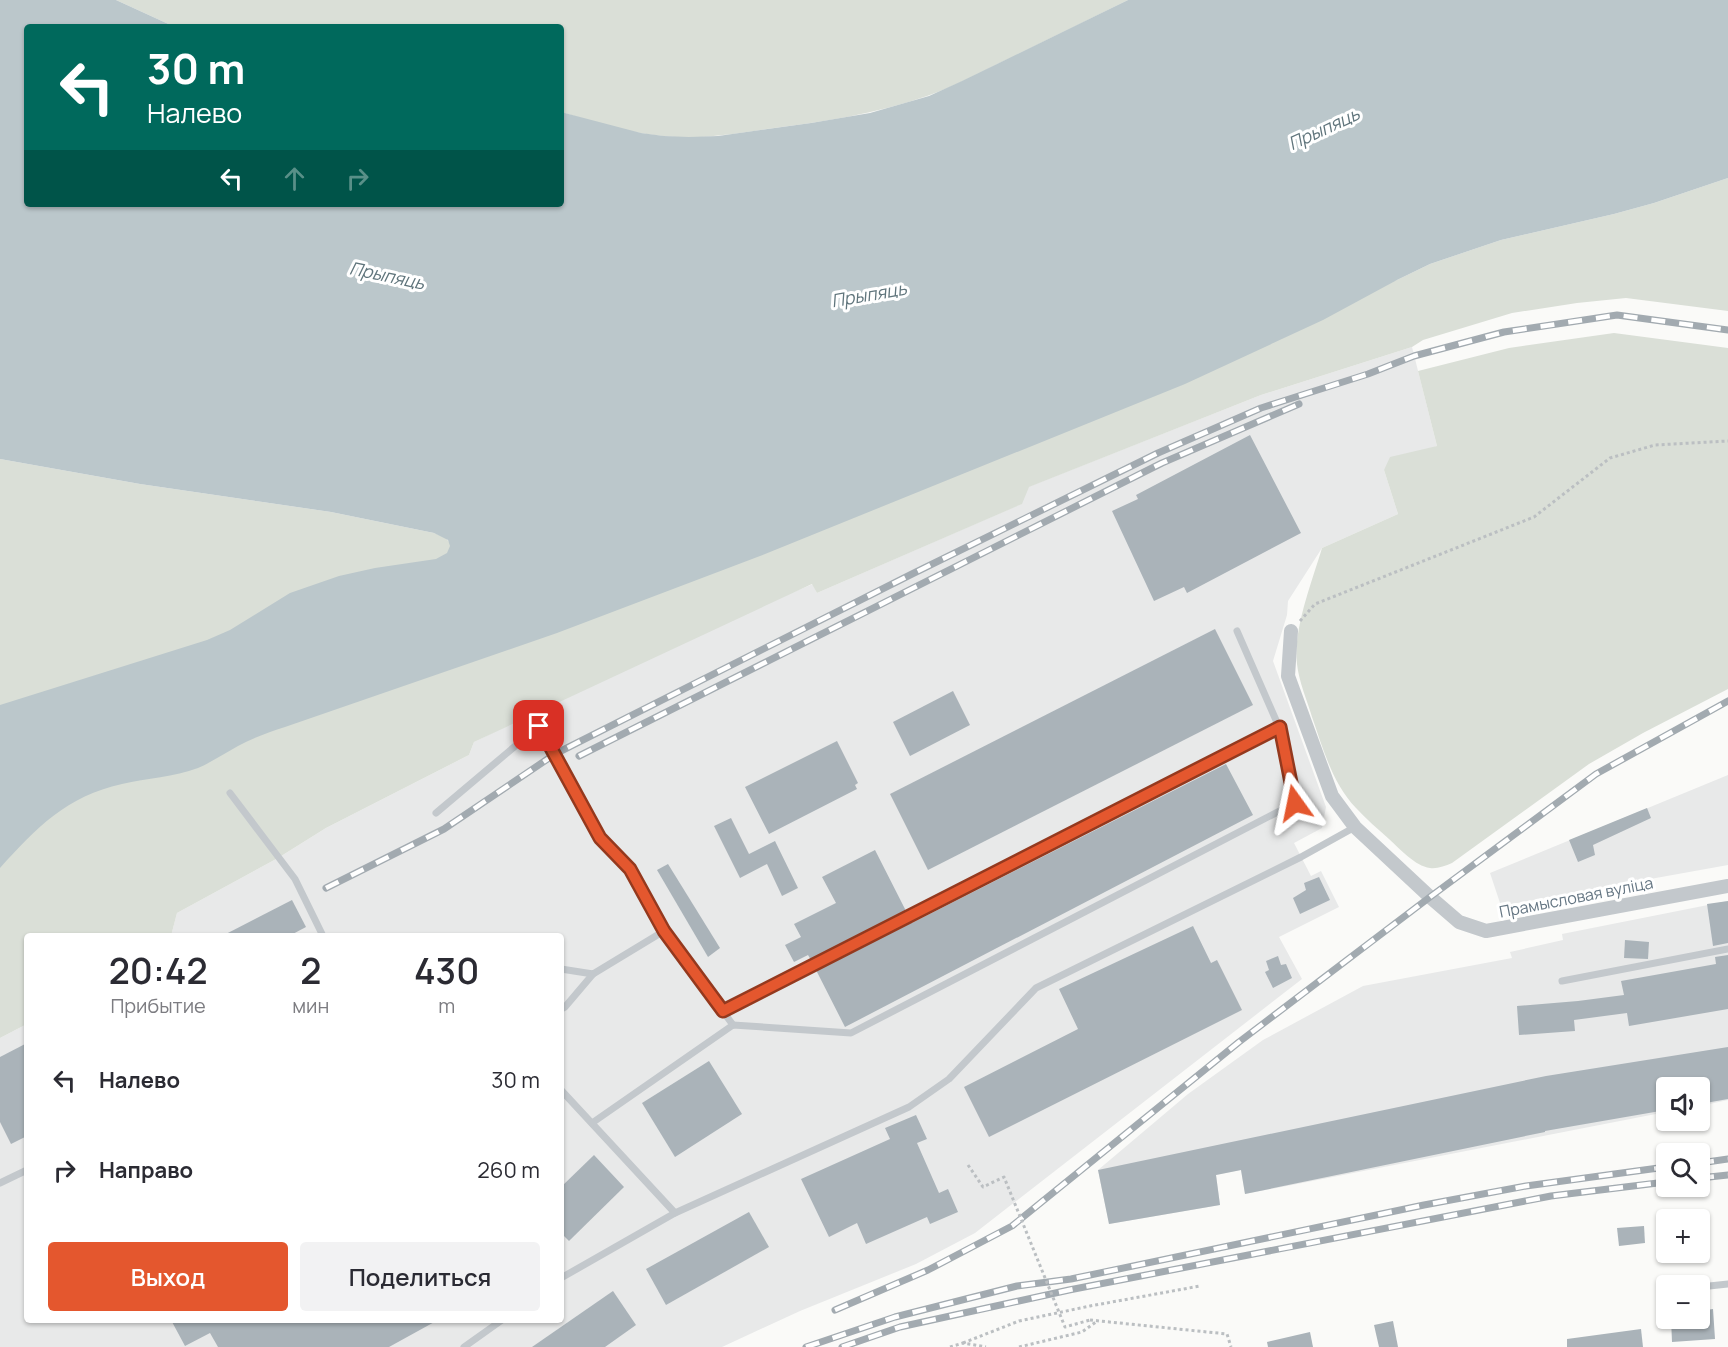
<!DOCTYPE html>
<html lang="ru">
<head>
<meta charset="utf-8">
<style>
	:root { --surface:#fff; --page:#f2f2f3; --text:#2b2b33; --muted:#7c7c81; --accent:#e4572e }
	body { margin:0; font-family:Manrope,sans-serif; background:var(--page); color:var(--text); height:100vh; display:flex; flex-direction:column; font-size:22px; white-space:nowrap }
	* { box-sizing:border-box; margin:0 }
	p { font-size:20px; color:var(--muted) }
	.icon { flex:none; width:33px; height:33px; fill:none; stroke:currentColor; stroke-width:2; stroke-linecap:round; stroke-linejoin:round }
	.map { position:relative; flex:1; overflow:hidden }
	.drawer { position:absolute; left:24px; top:933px; width:540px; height:390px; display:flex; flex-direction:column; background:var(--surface); border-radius:6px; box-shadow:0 2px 4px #0004 }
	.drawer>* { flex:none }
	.top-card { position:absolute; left:24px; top:24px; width:540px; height:183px; border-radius:6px; box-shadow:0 2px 4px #0004; background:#00695c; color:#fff; overflow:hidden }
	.buttons { position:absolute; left:1656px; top:1077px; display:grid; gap:12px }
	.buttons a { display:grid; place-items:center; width:54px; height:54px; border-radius:6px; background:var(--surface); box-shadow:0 2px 4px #0004; font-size:30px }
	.pin { position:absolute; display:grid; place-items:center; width:51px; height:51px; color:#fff; margin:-26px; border-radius:12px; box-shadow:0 3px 9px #0006 }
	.me { position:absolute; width:66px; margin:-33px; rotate:348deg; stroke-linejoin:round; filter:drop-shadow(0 0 4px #0008) }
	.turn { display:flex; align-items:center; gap:21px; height:126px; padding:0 24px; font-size:27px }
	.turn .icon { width:78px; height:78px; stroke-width:2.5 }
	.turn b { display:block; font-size:42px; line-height:51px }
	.lanes { display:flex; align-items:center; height:57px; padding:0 24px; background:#0003; justify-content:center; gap:30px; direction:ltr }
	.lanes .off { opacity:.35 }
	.eta { display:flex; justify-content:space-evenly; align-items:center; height:102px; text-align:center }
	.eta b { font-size:36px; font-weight:600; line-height:42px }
	.action { display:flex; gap:12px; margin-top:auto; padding:12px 24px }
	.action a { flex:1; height:69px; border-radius:6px; background:var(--accent); color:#fff; font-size:24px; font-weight:600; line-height:69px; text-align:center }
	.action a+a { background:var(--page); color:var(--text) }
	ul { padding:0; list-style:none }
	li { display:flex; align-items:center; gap:18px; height:90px; padding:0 24px }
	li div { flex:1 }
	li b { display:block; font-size:22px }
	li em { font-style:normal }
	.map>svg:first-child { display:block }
	.built { fill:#e8e9e9 }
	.green { fill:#dadfd7 }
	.water { fill:#bbc7cb }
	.building { fill:#aab3b9 }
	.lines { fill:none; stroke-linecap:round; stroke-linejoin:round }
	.path { stroke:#bbbfc2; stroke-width:3; stroke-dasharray:3 3; stroke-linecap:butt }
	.lane { stroke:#c3c8cc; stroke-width:7 }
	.street { stroke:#c3c8cc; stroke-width:14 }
	.rail-casing { stroke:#a2aab0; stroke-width:7 }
	.rail { stroke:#fff; stroke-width:4.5; stroke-dasharray:14; stroke-linecap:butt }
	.path-bridge { stroke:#bbbfc2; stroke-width:3; stroke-dasharray:3 3; stroke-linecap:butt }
	.route-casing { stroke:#94391e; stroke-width:15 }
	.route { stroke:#e4572e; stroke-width:10 }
	.labels { text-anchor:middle; stroke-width:6; stroke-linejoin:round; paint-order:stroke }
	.street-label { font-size:16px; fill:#657683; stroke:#fff }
	.water-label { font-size:18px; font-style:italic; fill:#60757c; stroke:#fff }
</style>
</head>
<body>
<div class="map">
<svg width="1728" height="1347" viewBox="0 0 1728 1347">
	<rect width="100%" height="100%" fill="#fafaf8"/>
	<!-- built -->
	<g class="built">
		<path d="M1412,347L1437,446L1384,470L1398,514L1322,548L1288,601L1287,615L1273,661L1326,807L1322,828L1294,843L1311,876L1321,871L1339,907L1279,937L1302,979L975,1233L916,1264L800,1311L722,1347H0V1038L27,1024V1320H561V936H171L177,913L278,858L326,828L469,755L474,742L701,630L813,584L817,593L1021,504L1028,487L1261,395Z"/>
		<path d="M1728,775V865L1501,906L1490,873Z"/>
		<path d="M1728,901V1100L1700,1106V1088H1666V1112L1245,1194L1241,1170L1216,1175L1220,1205L1109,1224L1098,1170L1188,1094L1263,1040L1363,986L1512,958L1510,952L1563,940L1562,934Z"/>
	</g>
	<!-- green -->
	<g class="green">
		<path d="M116,0H1128C1088,20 1047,40 1006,60C980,72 954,87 927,96C876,114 821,122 767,129C732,134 698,140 663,136C628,133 594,122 561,112V27H175Z"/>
		<path d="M1728,178V311L1626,298L1577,303L1512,313L1423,340L1412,347L1261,395L1029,487L1022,504L817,593L812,584L474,742L469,755L326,828L278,858L177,913L171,936H27V1024L0,1038V459L140,484L331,512L434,533L445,537L450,543L1397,280L1430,264L1501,240L1614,214L1654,203Z"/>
		<path d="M1614,333L1728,348V689L1643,733L1589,764L1452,863C1445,866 1437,869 1430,868C1415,866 1400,849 1389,839C1378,829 1366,819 1356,808C1332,783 1323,748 1312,717C1307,700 1299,682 1297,664C1293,629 1312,582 1322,548L1398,514L1384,470L1390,457L1437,446L1418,371L1509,348Z"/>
	</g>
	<!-- water -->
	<path class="water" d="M0,0H116L175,27H27V204H561V112L641,133L664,136L689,137L718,136L811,123L870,113L929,96L962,81L1128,0H1728V178L1654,203L1614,214L1501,240L1430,264L1397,280L1323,320L1185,384L760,556L557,633L285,727C269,732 253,738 238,746C225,753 212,762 198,768C174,777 147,778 122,784C67,796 36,828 0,868V705L207,640L230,630L290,593L339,576L375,568L436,559L447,553L450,546L448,540L434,533L331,512L140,484L0,459Z"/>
	<!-- building -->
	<g class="building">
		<path d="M1250,435L1301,533L1187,593L1184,587L1154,601L1112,511L1138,499L1136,495Z"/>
		<path d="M1215,629L1253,705L928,870L890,794Z"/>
		<path d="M953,691L970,725L910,756L893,722Z"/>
		<path d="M837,741L858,783L855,785L857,789L769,834L745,787Z"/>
		<path d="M1226,764L1253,815L845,1027L816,970L911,921L912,923Z"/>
		<path d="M1647,808L1651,818L1593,845L1595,855L1578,862L1569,840Z"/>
		<path d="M731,818L749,854L775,841L798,888L782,896L767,864L740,878L714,826Z"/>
		<path d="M875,850L906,911L811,960L808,955L794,962L785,945L801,937L794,924L836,903L822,877Z"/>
		<path d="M668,864L720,948L708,957L657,870Z"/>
		<path d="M1319,877L1330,900L1300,914L1293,898L1306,890L1304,883Z"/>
		<path d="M292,900L306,927L289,936H222Z"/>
		<path d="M1728,901V943L1713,946L1707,904Z"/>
		<path d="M1193,926L1211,963L1217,960L1242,1010L989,1137L964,1087L1078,1029L1059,989Z"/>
		<path d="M1625,940L1649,942L1648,959L1624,958Z"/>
		<path d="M1728,955V1009L1629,1026L1627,1013L1574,1020L1575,1031L1519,1035L1517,1006L1578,1001L1624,995L1621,981L1716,964L1715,957Z"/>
		<path d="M1278,956L1281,965L1286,964L1292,978L1273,988L1265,972L1269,970L1266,961Z"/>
		<path d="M27,1043V1136L11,1144L0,1122V1057Z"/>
		<path d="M1728,1047V1099L1700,1104V1088H1666V1110L1545,1131V1132L1245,1194L1241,1170L1216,1175L1220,1205L1109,1224L1098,1170L1546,1076Z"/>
		<path d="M709,1061L742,1114L675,1157L642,1103Z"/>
		<path d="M916,1115L927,1139L917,1143L939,1193L948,1189L958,1212L930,1224L927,1217L866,1244L857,1223L829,1237L801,1179L890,1139L885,1128Z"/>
		<path d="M594,1155L624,1187L569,1241L561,1233V1187Z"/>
		<path d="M749,1212L769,1247L666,1305L646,1269Z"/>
		<path d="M1644,1226L1645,1243L1619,1246L1617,1228Z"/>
		<path d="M613,1291L636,1325L605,1347H532Z"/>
		<path d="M1713,1309L1715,1339L1672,1342L1671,1318H1700V1311Z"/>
		<path d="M171,1320H438L389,1347H218L210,1333L185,1346Z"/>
		<path d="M1393,1321L1398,1347H1379L1374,1325Z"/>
		<path d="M1641,1329L1643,1347H1567V1339Z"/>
		<path d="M1310,1332L1313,1347H1268L1267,1342Z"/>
	</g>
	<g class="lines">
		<!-- path -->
		<g class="path">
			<path d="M1300,621L1315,604L1534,517L1610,458L1655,445L1728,441"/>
			<path d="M1090,1320L1227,1334L1231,1347"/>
			<path d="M963,1343L1019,1321L1090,1306L1200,1286"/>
			<path d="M950,1347L963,1343L986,1347"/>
			<path d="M1019,1347L1082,1332L1096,1322"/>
		</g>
		<!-- lane -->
		<g class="lane">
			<path d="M230,793L295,879L323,936"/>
			<path d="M436,813L539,726L600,838L630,869L664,931"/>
			<path d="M561,969L593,974L664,931L733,1025"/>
			<path d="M1562,981L1728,949"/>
			<path d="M561,1009L565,1007L593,974"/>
			<path d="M723,1011L1279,727"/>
			<path d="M561,1090L675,1213"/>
			<path d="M592,1123L733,1025L851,1033L1295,803L1279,727L1237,631"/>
			<path d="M0,1183L27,1170"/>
			<path d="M561,1278L675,1213L909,1107L949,1079L1036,988L1301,857L1355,827"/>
			<path d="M1700,1287L1728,1284"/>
			<path d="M464,1347L502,1320"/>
		</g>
		<!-- street -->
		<path class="street" d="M1291,631L1288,676L1332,796L1355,827L1430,897L1459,922L1486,931L1728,886"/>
		<defs>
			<g id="rail">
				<path d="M579,756L1162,463L1299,404"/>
				<path d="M326,888L444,829L555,754L912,574L1158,453L1261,408L1368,374L1414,356L1504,332L1617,315L1728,330"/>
				<path d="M1700,1163L1728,1159"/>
				<path d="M1700,1178L1728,1175"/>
				<path d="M835,1310L928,1270L1012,1226L1239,1042L1430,897L1596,774L1728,701"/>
				<path d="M806,1347L895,1317L1017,1286L1071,1279L1424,1205L1526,1186L1666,1167"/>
				<path d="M842,1347L900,1327L1069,1290L1551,1196L1666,1182"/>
			</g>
		</defs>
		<!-- rail casing -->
		<use href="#rail" class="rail-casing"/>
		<!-- rail -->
		<use href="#rail" class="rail"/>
		<!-- path-bridge -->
		<path class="path-bridge" d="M968,1165L983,1187L1004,1177L1065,1327L1090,1320"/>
	</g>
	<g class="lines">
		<defs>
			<path id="route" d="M539,726L600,838L630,869L664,931L723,1011L1280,727L1295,803"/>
		</defs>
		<!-- route casing -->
		<use href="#route" class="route-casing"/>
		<!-- route -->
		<use href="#route" class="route"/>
	</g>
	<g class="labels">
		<!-- street labels -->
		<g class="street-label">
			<text transform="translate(1576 897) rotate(-11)" y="6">Прамысловая вуліца</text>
		</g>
		<!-- water labels -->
		<g class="water-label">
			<text transform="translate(1324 129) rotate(-25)" y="6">Прыпяць</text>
			<text transform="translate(387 276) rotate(12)" y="6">Прыпяць</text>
			<text transform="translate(869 295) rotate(-10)" y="6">Прыпяць</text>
		</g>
	</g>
</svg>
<div class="buttons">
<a><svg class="icon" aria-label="sound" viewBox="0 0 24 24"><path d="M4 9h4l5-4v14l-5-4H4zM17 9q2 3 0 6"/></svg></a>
<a><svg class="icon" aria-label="search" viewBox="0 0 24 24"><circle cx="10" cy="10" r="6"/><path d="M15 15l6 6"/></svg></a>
<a>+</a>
<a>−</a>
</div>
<div class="pin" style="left:539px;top:726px;background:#d93025"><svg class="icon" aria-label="arrive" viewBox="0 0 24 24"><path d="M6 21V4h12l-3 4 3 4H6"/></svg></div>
<svg class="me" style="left:1295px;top:803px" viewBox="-20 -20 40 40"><path d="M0-17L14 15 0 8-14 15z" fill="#e4572e" stroke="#fff" stroke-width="4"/></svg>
<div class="top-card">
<div class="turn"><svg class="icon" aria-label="left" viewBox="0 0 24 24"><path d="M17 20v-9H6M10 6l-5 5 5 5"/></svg><div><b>30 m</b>Налево</div></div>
<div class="lanes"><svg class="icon" aria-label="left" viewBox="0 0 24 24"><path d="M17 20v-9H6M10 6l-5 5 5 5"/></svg><svg class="icon off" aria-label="ahead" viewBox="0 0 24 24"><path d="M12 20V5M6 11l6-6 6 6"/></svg><svg class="icon off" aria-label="right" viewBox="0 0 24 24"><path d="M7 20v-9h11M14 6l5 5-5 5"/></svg></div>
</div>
<section class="drawer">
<div class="eta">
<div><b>20:42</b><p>Прибытие</p></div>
<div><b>2</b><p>мин</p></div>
<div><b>430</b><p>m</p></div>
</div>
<ul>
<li><svg class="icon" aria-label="left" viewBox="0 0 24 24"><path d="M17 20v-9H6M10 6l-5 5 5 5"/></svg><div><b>Налево</b></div><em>30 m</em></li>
<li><svg class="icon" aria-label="right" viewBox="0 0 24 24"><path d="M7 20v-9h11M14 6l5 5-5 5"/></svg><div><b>Направо</b></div><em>260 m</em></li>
</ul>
<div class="action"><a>Выход</a><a>Поделиться</a></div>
</section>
</div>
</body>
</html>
